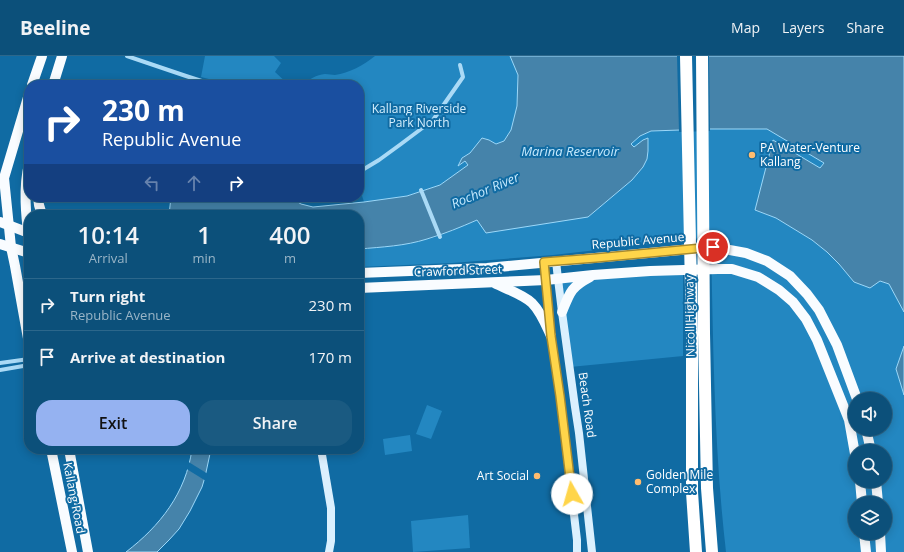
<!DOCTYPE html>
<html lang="en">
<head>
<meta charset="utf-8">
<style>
	:root { --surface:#0c507a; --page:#1a5a81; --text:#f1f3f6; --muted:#9ab5c7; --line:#2c678b; --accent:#95b2f1 }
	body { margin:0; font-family:"Open Sans",sans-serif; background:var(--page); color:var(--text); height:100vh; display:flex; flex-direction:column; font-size:15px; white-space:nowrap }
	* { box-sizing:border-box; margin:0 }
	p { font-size:13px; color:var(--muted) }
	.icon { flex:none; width:22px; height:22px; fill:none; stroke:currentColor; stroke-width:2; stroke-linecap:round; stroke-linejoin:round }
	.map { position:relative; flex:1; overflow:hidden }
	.side { position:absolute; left:24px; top:154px; width:340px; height:244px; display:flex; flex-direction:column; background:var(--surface); border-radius:16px; box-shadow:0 2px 10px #0003,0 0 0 1px var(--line) }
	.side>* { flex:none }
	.guide { position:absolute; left:24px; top:24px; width:340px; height:122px; border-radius:16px; box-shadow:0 2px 10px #0003,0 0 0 1px var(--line); background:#1a4fa0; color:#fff; overflow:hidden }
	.buttons { position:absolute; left:848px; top:336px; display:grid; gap:8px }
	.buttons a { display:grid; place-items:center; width:44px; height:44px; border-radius:50%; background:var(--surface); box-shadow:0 2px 10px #0003,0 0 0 1px var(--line); font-size:20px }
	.pin { position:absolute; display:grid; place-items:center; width:34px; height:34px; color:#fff; margin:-17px; border:2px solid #fff; border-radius:50%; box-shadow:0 1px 4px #0007 }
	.me { position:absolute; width:44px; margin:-22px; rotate:353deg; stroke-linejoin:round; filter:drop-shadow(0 0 3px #0008) }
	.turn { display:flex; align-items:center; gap:14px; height:84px; padding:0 12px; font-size:18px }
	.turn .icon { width:52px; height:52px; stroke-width:2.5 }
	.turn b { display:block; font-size:28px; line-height:34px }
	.lanes { display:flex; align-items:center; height:38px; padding:0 12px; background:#0003; justify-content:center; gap:20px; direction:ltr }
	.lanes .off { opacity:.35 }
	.eta { display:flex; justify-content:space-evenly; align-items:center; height:68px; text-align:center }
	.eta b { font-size:24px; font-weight:600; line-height:28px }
	.button { display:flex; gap:8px; margin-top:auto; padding:8px 12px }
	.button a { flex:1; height:46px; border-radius:16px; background:var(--accent); color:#111; font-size:16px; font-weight:600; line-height:46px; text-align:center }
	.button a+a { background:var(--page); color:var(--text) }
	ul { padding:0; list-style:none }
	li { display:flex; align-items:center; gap:12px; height:52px; padding:0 12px; border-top:1px solid var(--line) }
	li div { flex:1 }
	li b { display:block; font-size:15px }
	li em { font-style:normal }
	header { display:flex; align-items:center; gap:24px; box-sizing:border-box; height:56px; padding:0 20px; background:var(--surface); border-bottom:1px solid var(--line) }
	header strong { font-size:19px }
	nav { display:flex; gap:22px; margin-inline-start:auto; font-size:14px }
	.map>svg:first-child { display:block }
	.green { fill:#2387c1; fill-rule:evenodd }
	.water { fill:#4583aa; stroke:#9cd8f9 }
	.pier { fill:#106ba3 }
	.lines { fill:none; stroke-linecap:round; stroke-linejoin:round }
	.street { stroke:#aadaf6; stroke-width:4 }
	.secondary { stroke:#dbf0fe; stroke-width:8 }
	.primary { stroke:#f9fcff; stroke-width:10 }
	.highway { stroke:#fff; stroke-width:12 }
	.highway-bridge { stroke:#fff; stroke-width:12 }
	.route-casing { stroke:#a68a30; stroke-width:10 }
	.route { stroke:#ffd54a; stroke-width:7 }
	.poi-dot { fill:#ffbc6f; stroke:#106ba3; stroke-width:1.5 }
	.labels { text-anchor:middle; stroke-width:4; stroke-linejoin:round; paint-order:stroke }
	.park-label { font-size:12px; fill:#d4effe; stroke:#106ba3 }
	.poi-label { font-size:12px; fill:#fff; stroke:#106ba3; text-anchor:start }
	.street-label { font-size:12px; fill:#fff; stroke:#106ba3 }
	.water-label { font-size:13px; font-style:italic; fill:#c5e9fd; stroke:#106ba3 }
</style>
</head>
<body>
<header>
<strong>Beeline</strong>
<nav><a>Map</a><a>Layers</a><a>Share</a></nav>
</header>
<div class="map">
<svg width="904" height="496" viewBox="0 0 904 496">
	<rect width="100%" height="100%" fill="#106ba3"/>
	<!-- green -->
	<g class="green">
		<path d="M205,0H274L281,7L275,16L289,29H232L201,21Z"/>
		<path d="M375,0H510L518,19L517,50L511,74L504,85L496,88L489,84L482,82L470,97L462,102L459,109L466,105L468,109L448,124L438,130L407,140L364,146L359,130V29H303C308,23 317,19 325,18C328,18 332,19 335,19C349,17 364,9 375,0Z"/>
		<path d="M710,73H767L824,107L820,112L755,154L776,162L812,184L827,196L839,208L854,226L880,225L889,228L904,256V290L896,313L904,339V496H726C714,392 713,286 711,181L553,199L452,207L359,211V193L394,190L415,186L436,181L477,164L588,161L632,124L643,111L648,95V82L643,84L634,92L631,88L640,80L651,75ZM855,343H885V373H855ZM855,395H885V425H855ZM855,447H885V477H855Z"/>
		<path d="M683,218V300L570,311L558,223Z"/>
		<path d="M427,349L442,355L431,383L416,378Z"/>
		<path d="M410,379L412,395L385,399L383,383Z"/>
		<path d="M468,459L470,492L413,496L411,465Z"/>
	</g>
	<!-- water -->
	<g class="water">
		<path d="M510,0H904V256L889,228L880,225L870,232L854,226L839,208L827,196L812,184L776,162L755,154L773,84L820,112L824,107L767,73H710L651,75L640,80L631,88L634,91L643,84L648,82V95L647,103L643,111L632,124L588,161L486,177L477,164C461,171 444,178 427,183C405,190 382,191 359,193V159H169L171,141H289L301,148L313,151L364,146L407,140L440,129L468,109L465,105L458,110L462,102L470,97L482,82L489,84L496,88L504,85L511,74L517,50L518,19Z"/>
		<path d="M904,290V339L896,313Z"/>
		<path d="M192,393H211L205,421L202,431L190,455L179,473L169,484L157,496H126C160,470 186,437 192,393Z"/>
	</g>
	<!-- pier -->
	<g class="pier">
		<path d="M677,0H709L710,75L679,76Z"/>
		<path d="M187,405L208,418L206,425L185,412Z"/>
	</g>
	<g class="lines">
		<!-- street -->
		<g class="street">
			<path d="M127,0L186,20L214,29"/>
			<path d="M359,116L379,104L401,88L433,64L463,21L460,9"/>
			<path d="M421,134L440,181"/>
			<path d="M0,307L29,303"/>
			<path d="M0,314L29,309"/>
		</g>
		<!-- secondary -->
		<g class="secondary">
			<path d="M556,205L558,223L562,256L575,351L579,377L592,496"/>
			<path d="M544,206L551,280L560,340L577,484V496"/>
			<path d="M321,393L331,452V485L329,496"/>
		</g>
		<!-- primary -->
		<g class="primary">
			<path d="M32,29L42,0"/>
			<path d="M53,29L62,0"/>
			<path d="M29,38L4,122L11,191L15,210L29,288"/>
			<path d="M29,108C23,132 26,160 29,185"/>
			<path d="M38,141L39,149L42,159"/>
			<path d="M0,166L29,177"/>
			<path d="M0,188L29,197"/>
			<path d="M359,217L487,212L713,191L746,197L767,205L790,220L807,238L819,254L837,289L857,343"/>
			<path d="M496,228C507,233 524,239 532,247C541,256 546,269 551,280"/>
			<path d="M359,232L546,224L593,219L650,215L718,213H732L758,221L779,234L793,246L806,263L817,284L849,364L855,398"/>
			<path d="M562,256C570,236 571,231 590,221"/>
			<path d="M866,373L871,395"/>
			<path d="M51,393L72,496"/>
			<path d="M69,393L88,496"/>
			<path d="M860,425L862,447"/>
			<path d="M876,425L878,447"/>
			<path d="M864,477L866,496"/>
			<path d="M880,477L881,496"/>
		</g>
		<!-- highway -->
		<g class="highway">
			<path d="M704,277L707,432L712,496"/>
			<path d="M692,279V436L696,496"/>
		</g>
		<!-- highway-bridge -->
		<g class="highway-bridge">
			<path d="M686,0L692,279"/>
			<path d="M702,0L704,277"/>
		</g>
	</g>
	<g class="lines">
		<defs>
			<path id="route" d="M572,438L560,340L551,280L544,206L596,202L713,191"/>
		</defs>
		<!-- route casing -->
		<use href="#route" class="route-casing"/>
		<!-- route -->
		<use href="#route" class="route"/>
	</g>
	<!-- markers -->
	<g class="poi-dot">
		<circle cx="752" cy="99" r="4"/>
		<circle cx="537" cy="420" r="4"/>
		<circle cx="638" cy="426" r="4"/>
	</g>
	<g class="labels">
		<!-- park labels -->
		<g class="park-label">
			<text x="419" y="57">Kallang Riverside<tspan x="419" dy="14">Park North</tspan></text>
		</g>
		<!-- poi labels -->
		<g class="poi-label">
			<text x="760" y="96">PA Water-Venture<tspan x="760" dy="14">Kallang</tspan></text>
			<text x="646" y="423">Golden Mile<tspan x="646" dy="14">Complex</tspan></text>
			<text x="529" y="424" text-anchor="end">Art Social</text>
		</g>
		<!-- street labels -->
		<g class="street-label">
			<text transform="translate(638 185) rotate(-5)" y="4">Republic Avenue</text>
			<text transform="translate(458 215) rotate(-2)" y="4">Crawford Street</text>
			<text transform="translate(690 260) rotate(-91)" y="4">Nicoll Highway</text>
			<text transform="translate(587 349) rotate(82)" y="4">Beach Road</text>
			<text transform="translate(74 442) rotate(79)" y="4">Kallang Road</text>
		</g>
		<!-- water labels -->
		<g class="water-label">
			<text x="570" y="100">Marina Reservoir</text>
			<text transform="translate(485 134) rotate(-23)" y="5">Rochor River</text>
		</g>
	</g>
</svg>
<div class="buttons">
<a><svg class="icon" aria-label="sound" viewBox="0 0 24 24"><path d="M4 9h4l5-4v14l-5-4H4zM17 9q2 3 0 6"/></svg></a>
<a><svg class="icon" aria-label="search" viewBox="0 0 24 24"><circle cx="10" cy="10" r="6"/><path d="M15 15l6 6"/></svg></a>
<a><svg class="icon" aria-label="layers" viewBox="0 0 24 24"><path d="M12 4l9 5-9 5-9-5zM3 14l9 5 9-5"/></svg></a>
</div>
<div class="pin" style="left:713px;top:191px;background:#d93025"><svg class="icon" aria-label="arrive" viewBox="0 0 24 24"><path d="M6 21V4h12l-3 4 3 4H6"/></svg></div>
<svg class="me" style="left:572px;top:438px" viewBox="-20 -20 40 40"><circle r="19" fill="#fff"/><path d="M0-13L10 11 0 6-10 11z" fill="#ffd54a"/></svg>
<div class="guide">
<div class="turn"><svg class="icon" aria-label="right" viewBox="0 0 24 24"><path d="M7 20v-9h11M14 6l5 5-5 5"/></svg><div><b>230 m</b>Republic Avenue</div></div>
<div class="lanes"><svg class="icon off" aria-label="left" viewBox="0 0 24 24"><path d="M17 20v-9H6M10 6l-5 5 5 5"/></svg><svg class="icon off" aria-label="ahead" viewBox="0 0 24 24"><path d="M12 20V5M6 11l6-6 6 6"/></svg><svg class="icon" aria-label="right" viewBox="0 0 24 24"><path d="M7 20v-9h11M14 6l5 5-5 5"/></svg></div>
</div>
<section class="side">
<div class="eta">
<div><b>10:14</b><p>Arrival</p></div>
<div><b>1</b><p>min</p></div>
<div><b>400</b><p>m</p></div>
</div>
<ul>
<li><svg class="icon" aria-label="right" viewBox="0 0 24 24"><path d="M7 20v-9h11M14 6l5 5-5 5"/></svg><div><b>Turn right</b><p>Republic Avenue</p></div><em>230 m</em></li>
<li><svg class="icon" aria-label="arrive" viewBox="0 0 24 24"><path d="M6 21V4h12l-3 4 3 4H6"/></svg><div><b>Arrive at destination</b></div><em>170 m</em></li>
</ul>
<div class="button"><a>Exit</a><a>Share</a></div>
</section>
</div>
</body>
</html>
